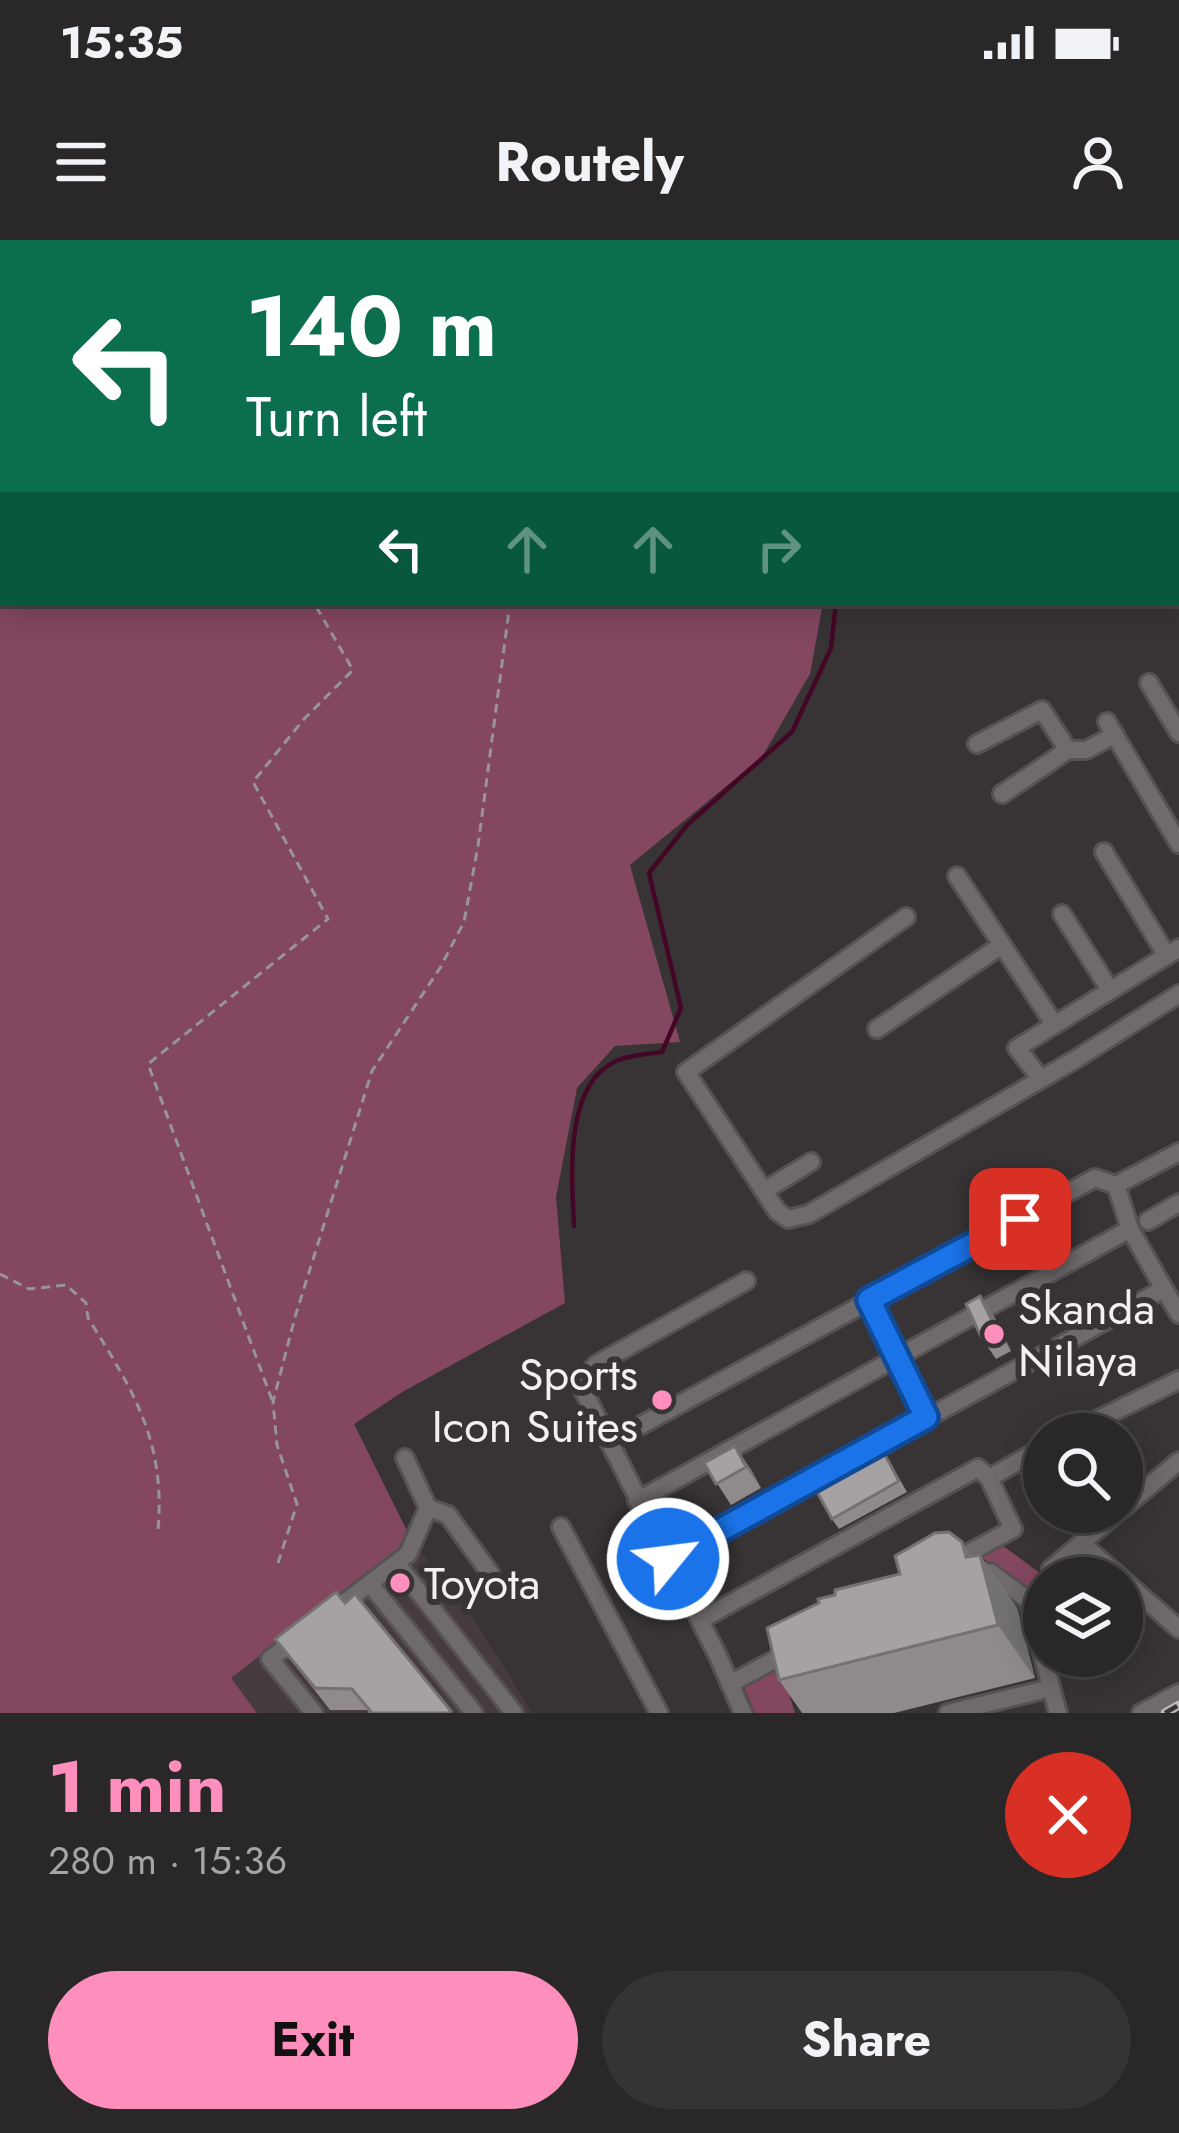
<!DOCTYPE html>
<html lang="en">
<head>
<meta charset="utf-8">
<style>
	:root { --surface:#2a2728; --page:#363334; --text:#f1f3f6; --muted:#a5a5a8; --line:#464445; --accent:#fe8ebc }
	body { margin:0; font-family:Jost,sans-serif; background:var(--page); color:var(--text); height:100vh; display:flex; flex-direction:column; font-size:45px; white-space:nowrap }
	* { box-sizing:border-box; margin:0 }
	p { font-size:39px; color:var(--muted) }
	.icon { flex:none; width:66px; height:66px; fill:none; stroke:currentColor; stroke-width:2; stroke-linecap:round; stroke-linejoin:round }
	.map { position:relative; height:1473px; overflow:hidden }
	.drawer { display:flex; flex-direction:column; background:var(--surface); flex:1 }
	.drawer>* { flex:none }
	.hud { position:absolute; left:0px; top:0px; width:1179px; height:366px; box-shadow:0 6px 30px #0003,0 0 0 3px var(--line); background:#0b6e4f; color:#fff; overflow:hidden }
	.controls { position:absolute; left:1023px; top:1173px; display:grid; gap:24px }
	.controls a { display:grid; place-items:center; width:120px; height:120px; border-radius:50%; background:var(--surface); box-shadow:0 6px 30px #0003,0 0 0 3px var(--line); font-size:60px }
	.pin { position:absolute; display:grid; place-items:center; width:102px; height:102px; color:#fff; margin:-51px; border-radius:24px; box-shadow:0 6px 18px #0006 }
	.me { position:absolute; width:132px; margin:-66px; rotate:61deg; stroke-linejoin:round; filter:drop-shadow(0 0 9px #0008) }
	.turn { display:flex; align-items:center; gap:42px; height:252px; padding:0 48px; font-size:54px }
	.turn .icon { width:156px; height:156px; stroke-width:2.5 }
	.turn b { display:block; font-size:84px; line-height:102px }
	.lanes { display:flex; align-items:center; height:114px; padding:0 48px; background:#0003; justify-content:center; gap:60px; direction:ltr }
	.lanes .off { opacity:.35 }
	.round { display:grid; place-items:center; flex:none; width:126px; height:126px; border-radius:63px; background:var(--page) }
	.summary { display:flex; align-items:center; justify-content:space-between; height:204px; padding:0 48px }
	h1 { font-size:72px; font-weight:700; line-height:90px; color:var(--accent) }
	.cta { display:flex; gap:24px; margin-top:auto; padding:24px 48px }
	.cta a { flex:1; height:138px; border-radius:72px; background:var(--accent); color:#111; font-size:48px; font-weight:700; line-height:138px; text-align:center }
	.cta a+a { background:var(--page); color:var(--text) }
	.status { display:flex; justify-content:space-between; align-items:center; height:84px; padding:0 60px; background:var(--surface); direction:ltr }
	.status svg { height:33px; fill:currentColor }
	header { display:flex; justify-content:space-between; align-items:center; height:156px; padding:0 48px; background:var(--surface); font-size:54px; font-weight:700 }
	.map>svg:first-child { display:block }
	.built { fill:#463b3f }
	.green { fill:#834760 }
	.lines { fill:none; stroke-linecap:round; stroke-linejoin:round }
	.stream { stroke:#430725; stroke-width:4.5 }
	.minor-casing { stroke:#565254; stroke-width:22 }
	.path { stroke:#989596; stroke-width:3; stroke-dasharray:9 6; stroke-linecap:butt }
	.minor { stroke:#6f6a6c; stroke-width:16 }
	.rail-casing { stroke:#bcb9ba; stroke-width:9 }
	.rail { stroke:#383435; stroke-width:4.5; stroke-dasharray:14; stroke-linecap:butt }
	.wall { fill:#8f8a8b }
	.shaded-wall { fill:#747171 }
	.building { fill:#a6a1a2; stroke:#747171; stroke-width:3 }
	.route-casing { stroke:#114b97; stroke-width:30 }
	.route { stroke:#1a73e8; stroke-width:21 }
	.poi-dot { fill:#fe8ebc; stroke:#383435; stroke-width:4.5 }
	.labels { text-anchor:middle; stroke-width:12; stroke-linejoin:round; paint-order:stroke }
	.poi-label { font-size:45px; fill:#f3f0f1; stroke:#383435; text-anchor:start }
</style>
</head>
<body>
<div class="status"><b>15:35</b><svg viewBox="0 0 49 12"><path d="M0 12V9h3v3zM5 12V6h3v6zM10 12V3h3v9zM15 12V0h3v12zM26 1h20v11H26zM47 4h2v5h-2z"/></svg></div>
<header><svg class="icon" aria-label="menu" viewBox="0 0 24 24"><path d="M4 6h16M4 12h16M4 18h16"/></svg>Routely<svg class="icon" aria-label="person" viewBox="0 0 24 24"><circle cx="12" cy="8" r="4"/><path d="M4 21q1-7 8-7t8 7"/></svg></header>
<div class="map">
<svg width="1179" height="1473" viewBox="0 0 1179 1473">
	<rect width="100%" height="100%" fill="#383435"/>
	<!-- built -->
	<path class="built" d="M411,1299L479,1387L532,1473H257L231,1438Z"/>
	<!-- green -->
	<g class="green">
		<path d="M0,0L5,3L3,363H823L810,434L762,517L630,625L680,802L615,806L577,848L556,957L565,1063L404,1151L354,1184L411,1299L231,1438L257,1473H0Z"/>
		<path d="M349,0H528L530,3H347Z"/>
		<path d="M999,1303L1047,1338L1032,1355L981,1317L782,1431L795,1473H755L742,1442Z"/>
	</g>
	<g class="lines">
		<!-- stream -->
		<g class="stream">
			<path d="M922,3L923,0"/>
			<path d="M574,986C572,938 563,845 616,821C629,815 648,814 662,812L681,768L649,633L687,585L792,492L831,408L836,363"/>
		</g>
		<defs>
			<g id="minor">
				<path d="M972,3L978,0"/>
				<path d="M1161,3H1168"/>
				<path d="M1176,19L1179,25"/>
				<path d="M1176,52L1179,51"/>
				<path d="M1176,153L1179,151"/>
				<path d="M1176,198L1179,196"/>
				<path d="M1176,263L1179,267"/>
				<path d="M1149,443L1179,493"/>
				<path d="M1107,482L1179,604"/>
				<path d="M977,504L1042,470L1068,510"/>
				<path d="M1002,554L1068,510H1086L1115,495"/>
				<path d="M1104,612L1167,716"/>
				<path d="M957,636L1054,784"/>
				<path d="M1062,674L1110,750"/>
				<path d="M906,677L686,832L777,971L788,979L809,974L1076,819L1179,754"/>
				<path d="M877,789L1002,705"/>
				<path d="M1041,839L1017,808L1179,708"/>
				<path d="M1116,945L1130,989"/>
				<path d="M764,951L811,922"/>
				<path d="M1148,981L1179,963"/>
				<path d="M869,1060L926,1177"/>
				<path d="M1068,1194L1179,1140"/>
				<path d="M610,1202L1095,938L1116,945L1179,912"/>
				<path d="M637,1261L1130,989L1164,1049"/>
				<path d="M428,1268L448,1275L490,1333"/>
				<path d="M1122,1269L1179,1221"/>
				<path d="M561,1287L659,1473"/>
				<path d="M1081,1303L1121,1338"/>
				<path d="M668,1319L1164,1049L1179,1074"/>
				<path d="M950,1323L1013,1289L989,1238L1044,1207"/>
				<path d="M397,1324L514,1473"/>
				<path d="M1051,1329L1118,1272"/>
				<path d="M975,1333L990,1332L1028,1360L1058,1473"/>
				<path d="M1122,1339L1179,1389"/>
				<path d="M370,1344L474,1473"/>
				<path d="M340,1366L408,1314L428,1268L405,1218"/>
				<path d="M700,1380L978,1228L989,1238"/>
				<path d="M301,1396L270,1419L314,1473"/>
				<path d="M730,1444L791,1411"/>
				<path d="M743,1473L717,1414L582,1148L584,1137L597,1124L746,1041"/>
				<path d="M948,1473L1051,1448"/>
				<path d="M1141,1473L1179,1453"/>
			</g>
		</defs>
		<!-- minor casing -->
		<use href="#minor" class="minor-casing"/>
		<!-- path -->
		<g class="path">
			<path d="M633,3L636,0"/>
			<path d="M659,3L661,0"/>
			<path d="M0,1034L29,1049L66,1045L86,1063L88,1078C133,1150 166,1202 158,1290"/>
			<path d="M272,1160L148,824L328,679L253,542L304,479L353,430L314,363"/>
			<path d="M278,1323L297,1264L277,1205L273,1162L295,1077L372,831L440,728L464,682L478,606L510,363"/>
		</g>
		<!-- minor -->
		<use href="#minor" class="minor"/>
		<defs>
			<path id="rail" d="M1165,1473L1179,1465"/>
		</defs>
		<!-- rail casing -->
		<use href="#rail" class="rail-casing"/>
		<!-- rail -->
		<use href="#rail" class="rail"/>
	</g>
	<!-- wall -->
	<g class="wall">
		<path d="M558,0H622L619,3H561Z"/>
		<path d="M980,1056L995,1078L1011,1111L996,1119L981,1097Z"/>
		<path d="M879,1204L907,1252L839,1289L832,1279Z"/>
		<path d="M704,1223L750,1228L761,1248L731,1265Z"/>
		<path d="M980,1315L1017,1368L1035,1438L894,1473H802L779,1440L835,1355L900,1334Z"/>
		<path d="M355,1354L452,1473H369L367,1470H330L275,1399L345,1363Z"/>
	</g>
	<!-- shaded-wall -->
	<g class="shaded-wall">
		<path d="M980,1056L995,1078L1011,1111L996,1089Z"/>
		<path d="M735,1206L750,1228L761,1248L746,1227Z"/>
		<path d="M962,1302L985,1334L980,1315L1017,1368L1035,1438L998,1385L966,1317Z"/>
	</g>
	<!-- building -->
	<g class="building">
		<path d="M564,0H586L583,3H567Z"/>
		<path d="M980,1056L996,1089L981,1097L966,1064Z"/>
		<path d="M879,1204L899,1241L832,1279L811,1241Z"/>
		<path d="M735,1206L746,1227L716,1244L704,1223Z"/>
		<path d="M949,1292L962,1302L966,1317L980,1315L998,1385L779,1440L767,1388L819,1363L818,1359L835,1355V1350L900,1334L895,1316L935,1293Z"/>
		<path d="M336,1352L345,1363L355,1354L451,1471L448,1473H372L352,1449L315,1448L275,1399Z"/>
	</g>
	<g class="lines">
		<defs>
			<path id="route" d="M668,1319L926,1177L869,1060L1020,979"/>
		</defs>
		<!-- route casing -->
		<use href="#route" class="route-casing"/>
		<!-- route -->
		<use href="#route" class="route"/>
	</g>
	<!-- markers -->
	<g class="poi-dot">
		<circle cx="994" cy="1094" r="12"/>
		<circle cx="662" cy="1160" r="12"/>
		<circle cx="400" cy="1343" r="12"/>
	</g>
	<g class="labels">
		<!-- poi labels -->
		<g class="poi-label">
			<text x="1018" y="1084">Skanda<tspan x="1018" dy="52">Nilaya</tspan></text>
			<text x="638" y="1150" text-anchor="end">Sports<tspan x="638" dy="52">Icon Suites</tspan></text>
			<text x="424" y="1359">Toyota</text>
		</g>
	</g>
</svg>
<div class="controls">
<a><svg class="icon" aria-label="search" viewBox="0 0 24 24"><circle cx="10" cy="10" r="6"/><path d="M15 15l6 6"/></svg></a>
<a><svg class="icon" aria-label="layers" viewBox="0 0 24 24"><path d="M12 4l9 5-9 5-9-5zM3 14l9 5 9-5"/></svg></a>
</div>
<div class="pin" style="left:1020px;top:979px;background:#d93025"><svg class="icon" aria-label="arrive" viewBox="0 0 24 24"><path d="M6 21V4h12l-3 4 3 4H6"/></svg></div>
<svg class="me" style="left:668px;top:1319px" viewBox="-20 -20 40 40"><circle r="17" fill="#1a73e8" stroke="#fff" stroke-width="3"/><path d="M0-11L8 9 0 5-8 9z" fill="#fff"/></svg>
<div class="hud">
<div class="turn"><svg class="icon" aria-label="left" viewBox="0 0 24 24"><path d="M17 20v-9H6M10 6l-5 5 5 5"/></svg><div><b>140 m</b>Turn left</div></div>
<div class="lanes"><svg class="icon" aria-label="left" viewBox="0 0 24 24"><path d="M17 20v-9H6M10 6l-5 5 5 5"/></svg><svg class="icon off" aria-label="ahead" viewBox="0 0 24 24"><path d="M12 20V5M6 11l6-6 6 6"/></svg><svg class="icon off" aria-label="ahead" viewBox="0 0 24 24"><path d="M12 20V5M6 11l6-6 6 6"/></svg><svg class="icon off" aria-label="right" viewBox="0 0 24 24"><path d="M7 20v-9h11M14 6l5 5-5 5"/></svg></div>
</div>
</div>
<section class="drawer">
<div class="summary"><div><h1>1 min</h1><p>280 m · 15:36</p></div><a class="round" style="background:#d93025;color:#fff"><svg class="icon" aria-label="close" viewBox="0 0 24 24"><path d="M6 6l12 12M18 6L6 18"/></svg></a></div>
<div class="cta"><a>Exit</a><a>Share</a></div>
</section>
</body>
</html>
